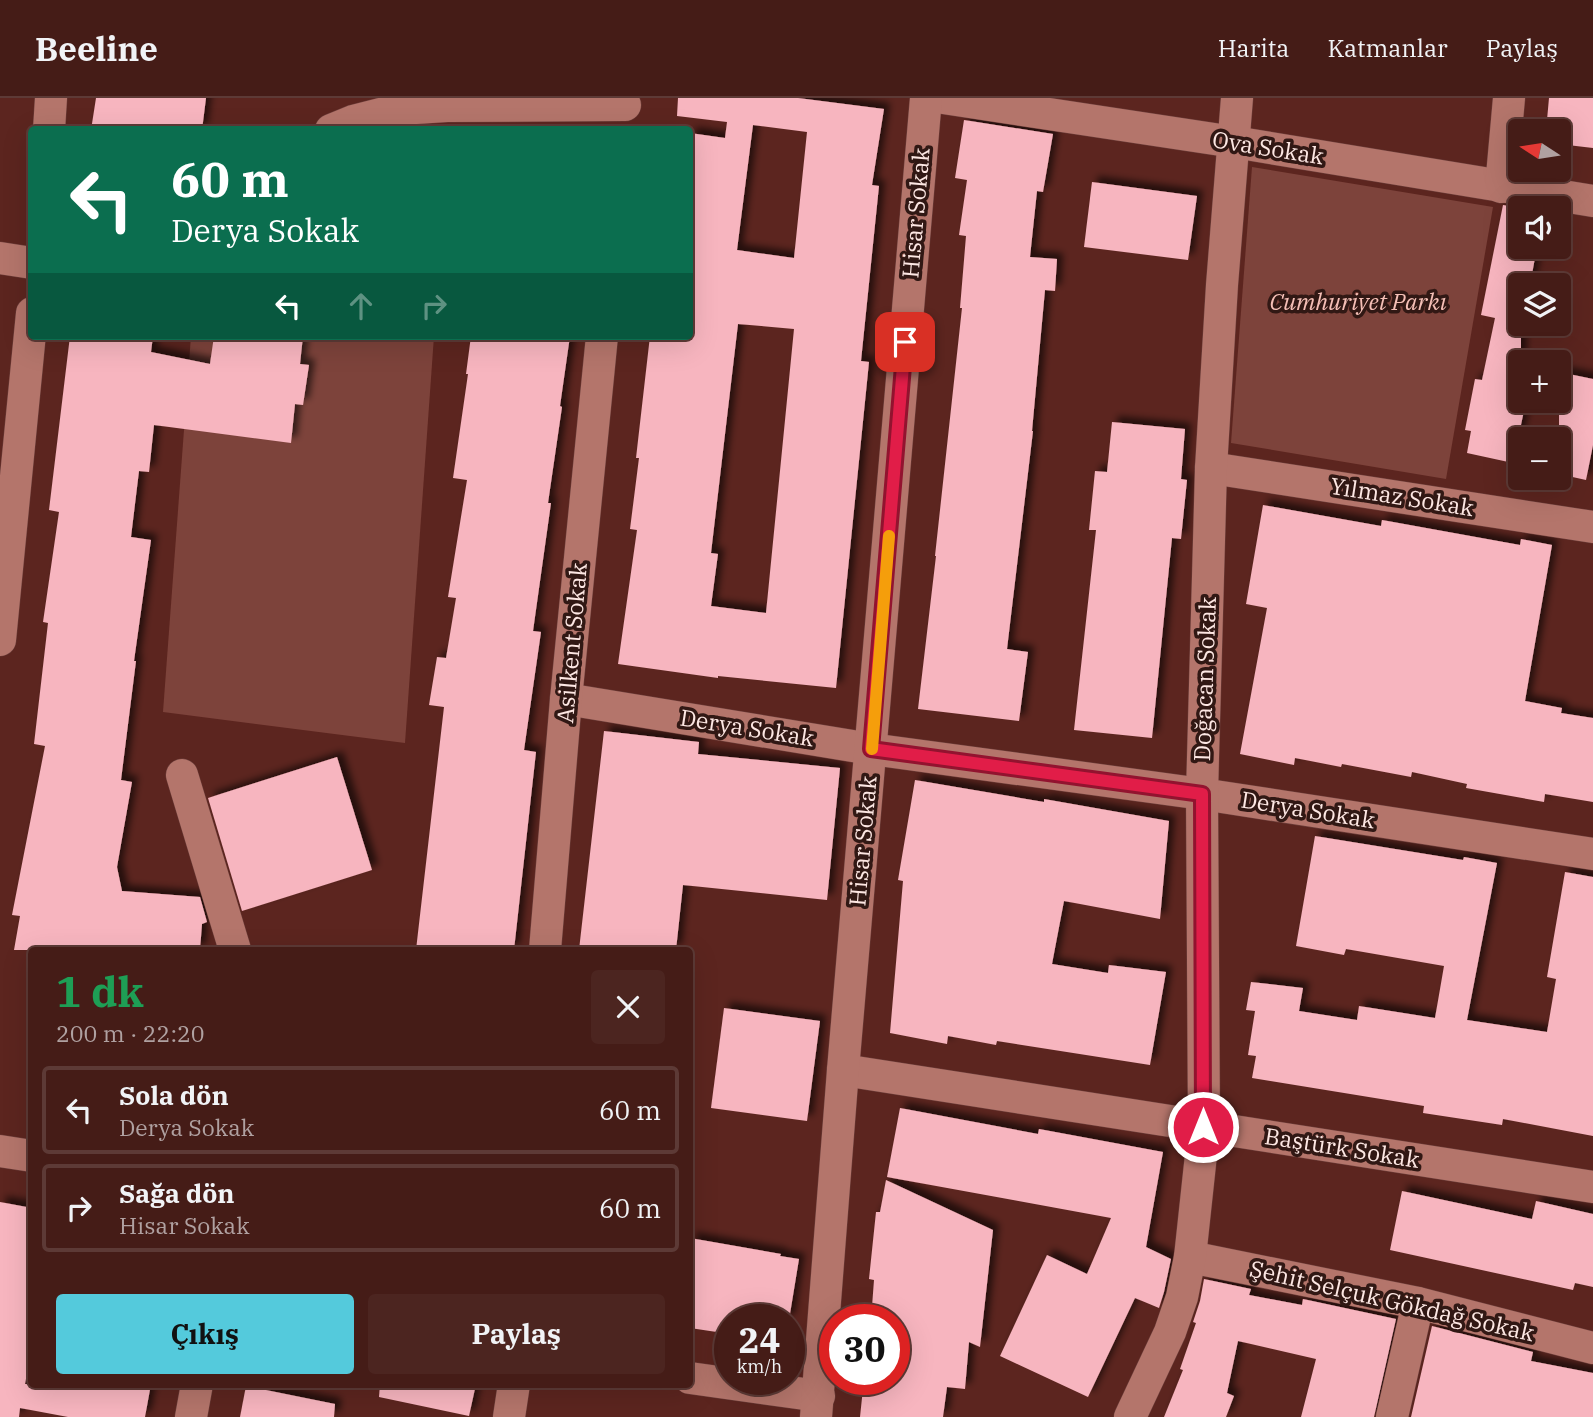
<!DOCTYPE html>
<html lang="tr">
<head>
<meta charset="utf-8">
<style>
	:root { --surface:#451c17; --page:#4c2520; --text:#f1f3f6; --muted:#b0a1a1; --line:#5d3a36; --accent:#54cadc }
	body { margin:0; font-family:"IBM Plex Serif",serif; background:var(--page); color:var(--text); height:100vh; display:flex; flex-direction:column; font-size:26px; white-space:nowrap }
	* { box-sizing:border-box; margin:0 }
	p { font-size:23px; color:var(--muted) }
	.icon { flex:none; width:38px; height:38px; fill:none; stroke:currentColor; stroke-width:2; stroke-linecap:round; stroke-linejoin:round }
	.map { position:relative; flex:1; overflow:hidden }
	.details { position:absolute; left:28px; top:849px; width:665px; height:441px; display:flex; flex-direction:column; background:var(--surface); border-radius:7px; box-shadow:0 7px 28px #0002,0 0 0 2px var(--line) }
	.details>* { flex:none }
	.top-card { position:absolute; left:28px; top:28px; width:665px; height:214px; border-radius:7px; box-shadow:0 7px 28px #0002,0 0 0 2px var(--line); background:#0b6e4f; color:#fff; overflow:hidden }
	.needle { width:46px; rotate:282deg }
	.controls { position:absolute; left:1508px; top:21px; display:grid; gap:14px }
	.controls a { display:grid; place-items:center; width:63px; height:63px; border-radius:7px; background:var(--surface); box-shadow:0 7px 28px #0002,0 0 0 2px var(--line); font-size:35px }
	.speed { position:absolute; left:714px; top:1206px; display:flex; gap:14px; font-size:35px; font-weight:700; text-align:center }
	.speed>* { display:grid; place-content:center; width:91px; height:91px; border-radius:50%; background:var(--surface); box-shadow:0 7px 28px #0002,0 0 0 2px var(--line); line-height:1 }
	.speed small { font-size:18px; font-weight:400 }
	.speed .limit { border:10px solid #d22; background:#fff; color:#111 }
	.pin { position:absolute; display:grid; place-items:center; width:60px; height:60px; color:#fff; margin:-30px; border-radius:14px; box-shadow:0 4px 10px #0006 }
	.me { position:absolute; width:77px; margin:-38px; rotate:0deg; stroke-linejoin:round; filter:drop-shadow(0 0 5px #0008) }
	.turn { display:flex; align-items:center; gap:24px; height:147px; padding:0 28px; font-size:32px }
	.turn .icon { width:91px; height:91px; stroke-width:2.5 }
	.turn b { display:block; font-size:49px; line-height:60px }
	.lanes { display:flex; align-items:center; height:66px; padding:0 28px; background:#0003; justify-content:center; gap:35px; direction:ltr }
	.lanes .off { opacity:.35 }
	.round { display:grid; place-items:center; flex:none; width:74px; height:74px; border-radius:7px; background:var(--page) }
	.head { display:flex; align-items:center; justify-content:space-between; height:119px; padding:0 28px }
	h1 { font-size:42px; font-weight:700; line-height:52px; color:#1e9e55 }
	.cta { display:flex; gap:14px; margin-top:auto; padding:14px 28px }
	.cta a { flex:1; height:80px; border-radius:7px; background:var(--accent); color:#111; font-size:28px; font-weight:700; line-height:80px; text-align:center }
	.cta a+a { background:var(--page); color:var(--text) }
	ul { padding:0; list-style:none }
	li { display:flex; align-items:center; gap:21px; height:88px; margin:0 14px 10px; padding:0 14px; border:4px solid var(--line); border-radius:7px }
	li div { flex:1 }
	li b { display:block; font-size:26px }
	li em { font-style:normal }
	header { display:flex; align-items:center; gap:42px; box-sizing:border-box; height:98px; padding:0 35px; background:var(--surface); border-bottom:2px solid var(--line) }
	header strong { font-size:33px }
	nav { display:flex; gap:38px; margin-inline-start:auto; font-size:24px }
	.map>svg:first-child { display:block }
	.green { fill:#7d433b }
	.building { fill:#f7b5bf; fill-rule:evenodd; filter:url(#shadow) }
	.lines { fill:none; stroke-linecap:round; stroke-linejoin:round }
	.street-casing { stroke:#6c3f3b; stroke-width:33 }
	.street { stroke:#b4756b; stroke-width:32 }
	.route-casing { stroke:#92132f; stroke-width:18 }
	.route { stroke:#e11d48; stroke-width:12 }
	.slow { stroke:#f59e0b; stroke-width:12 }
	.labels { text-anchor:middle; stroke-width:7; stroke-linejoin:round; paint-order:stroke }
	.street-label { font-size:23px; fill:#fde7e3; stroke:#311814 }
	.park-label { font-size:23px; font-style:italic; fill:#f5bfb6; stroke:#311814 }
</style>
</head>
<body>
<header>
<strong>Beeline</strong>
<nav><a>Harita</a><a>Katmanlar</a><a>Paylaş</a></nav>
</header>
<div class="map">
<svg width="1593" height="1319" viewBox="0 0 1593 1319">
	<defs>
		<filter id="shadow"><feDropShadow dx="6" dy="-6" stdDeviation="3.5" flood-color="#0009"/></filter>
	</defs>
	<rect width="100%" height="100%" fill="#5c251f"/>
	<!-- green -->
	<g class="green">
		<path d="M1252,69L1493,109L1446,381L1231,345Z"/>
		<path d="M191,238H434L405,645L163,614Z"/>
	</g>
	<!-- building -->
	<g class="building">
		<path d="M96,0H206L202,32H91Z"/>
		<path d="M678,0H798L884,11L872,87L879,88L861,263L869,264L836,590L718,578V580L618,566L637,432L630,431L639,360H636L650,238H690V35L725,40L727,24L677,18ZM753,27L807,34L794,160L737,152ZM738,226L794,231L766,515L711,508L718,456L711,455Z"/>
		<path d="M1549,0H1593V50L1559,46V33H1546Z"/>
		<path d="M964,22L1053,36L1043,94L1037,93L1030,159L1057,161L1055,193L1045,192L1032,333H1033L1007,551L1028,554L1019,623L918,611L936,458H935L962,210H960L966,138L959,137L967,82L955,80Z"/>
		<path d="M1092,84L1197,98L1188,162L1084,149Z"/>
		<path d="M1503,107L1521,110V149H1537L1530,187H1521V303H1526L1513,365L1467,355L1471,333L1465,332L1475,281L1482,282L1495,220L1481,217Z"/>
		<path d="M70,238H153L151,254L210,266L214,238H303L300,266L309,267L303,307L295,306L291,345L154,327L149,374L139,373L131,439L151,442L134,563H136L121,682L132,684L117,769L122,793L200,799L207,824L202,826L200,852H14L20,818L12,817L45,648L34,646L48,525L43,524L59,414L49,412Z"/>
		<path d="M471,238H570L560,308L562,309L548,405H551L533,533L541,534L524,652L536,654L514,852H416L444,609L429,607L437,559L446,560L456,500L448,499L467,382L453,380L468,276H466Z"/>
		<path d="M1559,274L1593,281V347L1586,382L1559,376Z"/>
		<path d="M1112,324L1185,331L1181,381L1187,382L1181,441L1172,440L1152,640L1074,632L1096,432H1089L1095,373L1107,374Z"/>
		<path d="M1263,407L1381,428L1382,422L1520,447L1521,441L1552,447L1525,603L1562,610L1561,615L1593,620V704L1545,696L1544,704L1466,690L1467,686L1412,674L1411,679L1342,666L1341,669L1295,660L1294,667L1240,656L1267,510L1246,506Z"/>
		<path d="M604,633L699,644L698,656L840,670L827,802L683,787L676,852H579Z"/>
		<path d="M337,659L372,772L242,813L208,700Z"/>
		<path d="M915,682L1044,704V701L1169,723L1160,821L1064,803L1052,866L1108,875L1109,867L1166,874L1150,967L997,943L996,947L948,938L947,946L890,935L903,783L898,782Z"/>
		<path d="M1315,738L1463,762L1464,759L1497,765L1467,922L1547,934L1556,881L1547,879L1565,774L1593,779V1038L1503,1021L1502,1027L1423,1015L1424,1008L1252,980L1256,958L1248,957L1255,913L1246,912L1251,884L1303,890L1299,913L1357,922L1359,908L1435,920L1444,868L1346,851L1344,857L1296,848Z"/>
		<path d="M724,910L820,923L807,1023L711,1010Z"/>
		<path d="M900,1010L1038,1036L1039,1031L1163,1054L1146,1149L1171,1161L1164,1194L1159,1210L1135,1200L1088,1299L1000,1258L1047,1157L1087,1176L1111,1120L887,1079Z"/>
		<path d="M886,1082L993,1132L980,1249L969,1244L965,1291L947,1289L943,1319H860L864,1281H894V1222H871L874,1182L869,1181L876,1114H880Z"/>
		<path d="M1402,1093L1532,1121L1536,1103L1593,1116V1189L1575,1185L1573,1192L1390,1152Z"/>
		<path d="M0,1104L32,1110V1248L25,1286H151L145,1319H68L20,1310L19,1319H0Z"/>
		<path d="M690,1140L781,1156L780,1158L799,1161L789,1222H730V1236L690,1230Z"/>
		<path d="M1204,1181L1251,1191L1249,1197L1302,1207L1303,1201L1396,1221L1374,1319H1301L1316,1261L1238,1243L1227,1295L1234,1298L1226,1319H1164L1183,1272L1180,1271L1196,1225L1193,1224L1200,1203Z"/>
		<path d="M1432,1228L1533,1254L1531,1263L1593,1275V1319H1411Z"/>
		<path d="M380,1286H476L469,1318L379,1299Z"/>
		<path d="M246,1288L335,1306L334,1319H240Z"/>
	</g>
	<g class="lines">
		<defs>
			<g id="street">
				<path d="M943,0L1234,44L1593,103"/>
				<path d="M49,32L51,0"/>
				<path d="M331,32L353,23L400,11L447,8L625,7"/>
				<path d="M1501,89L1509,0"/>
				<path d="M0,160L32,165"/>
				<path d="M1211,370L1593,429"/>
				<path d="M0,542L32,215"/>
				<path d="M566,601L871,651L1202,696L1593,756"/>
				<path d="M182,677L235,852"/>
				<path d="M545,852L566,601L602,238"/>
				<path d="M843,972L1593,1089"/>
				<path d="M0,1053L32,1058"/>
				<path d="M1190,1159L1418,1205L1593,1250"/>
				<path d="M690,1280L819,1298"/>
				<path d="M191,1319L197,1286"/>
				<path d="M509,1319L514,1286"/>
				<path d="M816,1319L843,972L926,0"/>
				<path d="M1130,1319L1170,1234L1182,1199L1190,1159L1204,1029L1202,696L1211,370L1222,187L1237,0"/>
				<path d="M1392,1319L1418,1205"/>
			</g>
		</defs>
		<!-- street casing -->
		<use href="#street" class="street-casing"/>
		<!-- street -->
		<use href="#street" class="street"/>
	</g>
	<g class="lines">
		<defs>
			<path id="route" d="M905,244L871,651L1202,696L1203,1029"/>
		</defs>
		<!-- route casing -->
		<use href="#route" class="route-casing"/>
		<!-- route -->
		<use href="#route" class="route"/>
		<!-- slow -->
		<path class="slow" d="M872,651L889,438"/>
	</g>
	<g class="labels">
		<!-- street labels -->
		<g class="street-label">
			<text transform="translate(1268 50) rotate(9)" y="8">Ova Sokak</text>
			<text transform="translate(916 115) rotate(-85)" y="8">Hisar Sokak</text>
			<text transform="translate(1402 399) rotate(9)" y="8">Yılmaz Sokak</text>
			<text transform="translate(572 545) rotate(-85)" y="8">Asilkent Sokak</text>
			<text transform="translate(1205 581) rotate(-88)" y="8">Doğacan Sokak</text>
			<text transform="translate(747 630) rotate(9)" y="8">Derya Sokak</text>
			<text transform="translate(1308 712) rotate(9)" y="8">Derya Sokak</text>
			<text transform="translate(863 743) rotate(-85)" y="8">Hisar Sokak</text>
			<text transform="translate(1342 1050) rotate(9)" y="8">Baştürk Sokak</text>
			<text transform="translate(1392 1203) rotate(13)" y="8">Şehit Selçuk Gökdağ Sokak</text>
		</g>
		<!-- park labels -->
		<g class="park-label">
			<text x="1358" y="212">Cumhuriyet Parkı</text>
		</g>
	</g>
</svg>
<div class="controls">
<a><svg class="needle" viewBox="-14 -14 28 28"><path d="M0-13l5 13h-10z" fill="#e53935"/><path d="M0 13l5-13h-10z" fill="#b0a1a1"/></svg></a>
<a><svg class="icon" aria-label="sound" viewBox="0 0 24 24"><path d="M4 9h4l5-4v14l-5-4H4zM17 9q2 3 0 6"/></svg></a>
<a><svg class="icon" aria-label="layers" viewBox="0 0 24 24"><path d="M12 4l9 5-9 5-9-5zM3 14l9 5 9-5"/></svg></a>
<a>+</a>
<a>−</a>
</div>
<div class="speed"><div>24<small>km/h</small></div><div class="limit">30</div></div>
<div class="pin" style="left:905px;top:244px;background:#d93025"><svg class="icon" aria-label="arrive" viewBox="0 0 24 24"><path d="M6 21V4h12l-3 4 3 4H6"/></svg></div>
<svg class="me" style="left:1203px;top:1029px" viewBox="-20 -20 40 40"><circle r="17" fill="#e11d48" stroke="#fff" stroke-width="3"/><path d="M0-11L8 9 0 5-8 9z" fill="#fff"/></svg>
<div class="top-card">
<div class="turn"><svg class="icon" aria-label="left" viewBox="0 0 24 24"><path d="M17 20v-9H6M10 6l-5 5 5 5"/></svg><div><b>60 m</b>Derya Sokak</div></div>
<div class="lanes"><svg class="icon" aria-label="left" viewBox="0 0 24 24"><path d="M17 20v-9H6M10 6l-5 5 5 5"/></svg><svg class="icon off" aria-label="ahead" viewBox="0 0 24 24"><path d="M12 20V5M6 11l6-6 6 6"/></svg><svg class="icon off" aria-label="right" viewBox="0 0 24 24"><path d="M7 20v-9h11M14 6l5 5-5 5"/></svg></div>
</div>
<section class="details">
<div class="head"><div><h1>1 dk</h1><p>200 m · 22:20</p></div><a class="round"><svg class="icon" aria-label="close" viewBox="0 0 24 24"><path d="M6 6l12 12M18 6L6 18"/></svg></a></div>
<ul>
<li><svg class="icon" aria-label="left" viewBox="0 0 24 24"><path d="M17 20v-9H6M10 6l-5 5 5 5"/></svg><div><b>Sola dön</b><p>Derya Sokak</p></div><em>60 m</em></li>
<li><svg class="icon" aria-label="right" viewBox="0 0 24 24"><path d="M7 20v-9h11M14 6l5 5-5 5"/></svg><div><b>Sağa dön</b><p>Hisar Sokak</p></div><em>60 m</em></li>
</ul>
<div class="cta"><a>Çıkış</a><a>Paylaş</a></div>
</section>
</div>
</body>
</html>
